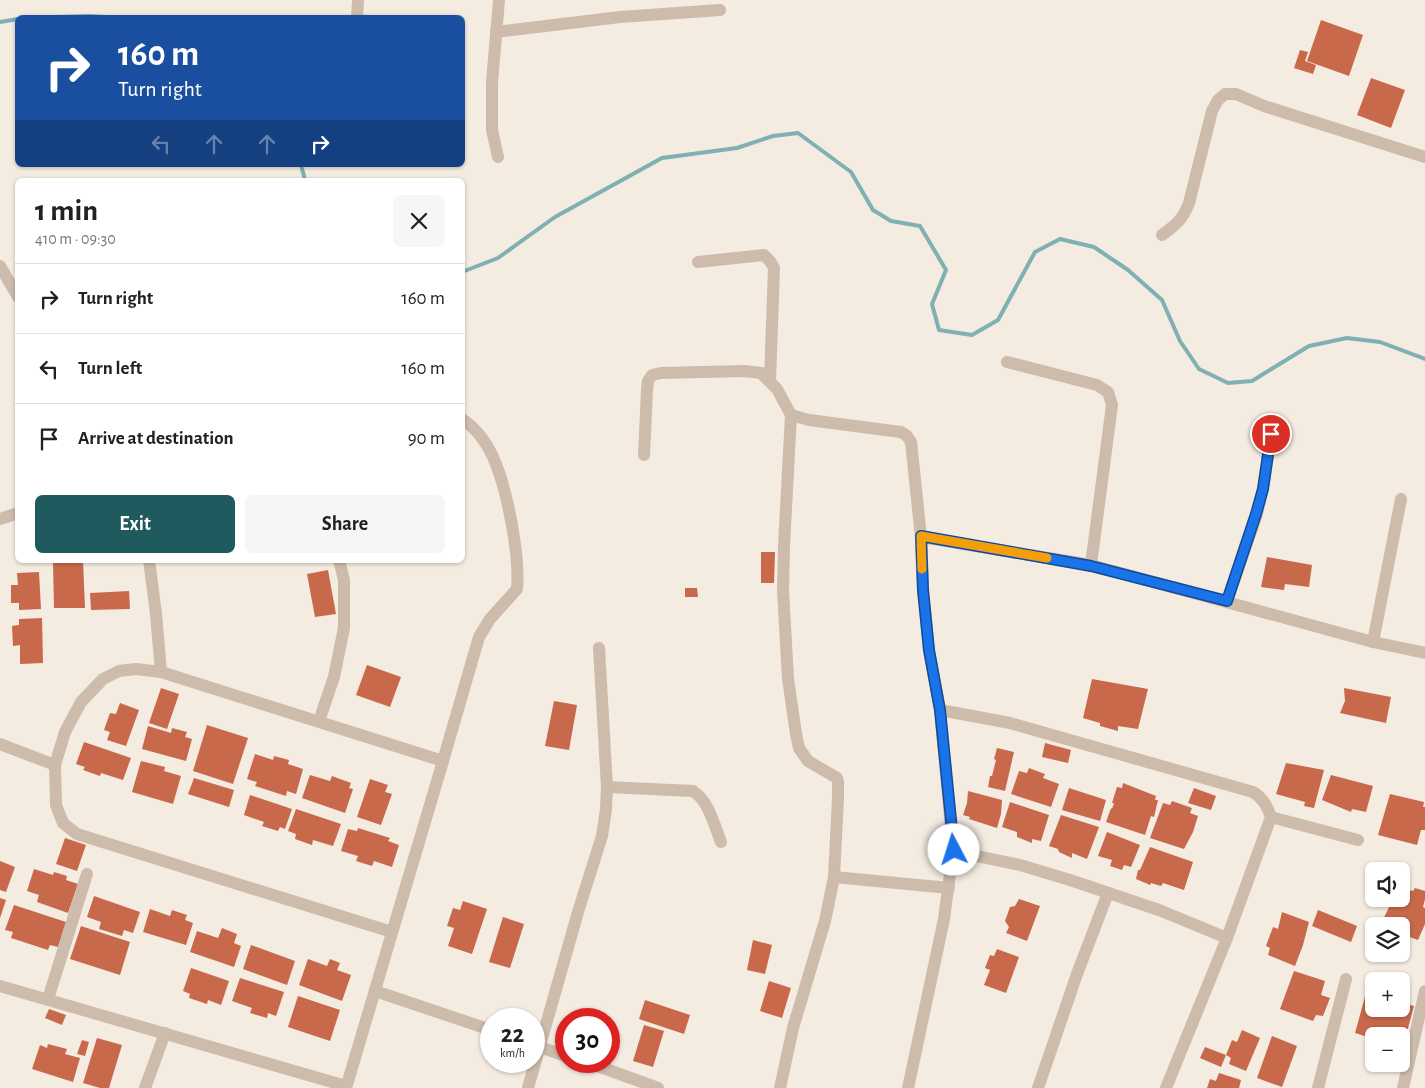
<!DOCTYPE html>
<html lang="en">
<head>
<meta charset="utf-8">
<style>
	:root { --surface:#fff; --page:#f6f6f6; --text:#202124; --muted:#757577; --line:#e0e0e0; --accent:#1f5a5e }
	body { margin:0; font-family:"Alegreya Sans",sans-serif; background:var(--page); color:var(--text); height:100vh; display:flex; flex-direction:column; font-size:19px; white-space:nowrap }
	* { box-sizing:border-box; margin:0 }
	p { font-size:16px; color:var(--muted) }
	.icon { flex:none; width:28px; height:28px; fill:none; stroke:currentColor; stroke-width:2; stroke-linecap:round; stroke-linejoin:round }
	.map { position:relative; flex:1; overflow:hidden }
	.panel { position:absolute; left:15px; top:178px; width:450px; height:385px; display:flex; flex-direction:column; background:var(--surface); border-radius:8px; box-shadow:0 1px 4px #0004 }
	.panel>* { flex:none }
	.banner { position:absolute; left:15px; top:15px; width:450px; height:152px; border-radius:8px; box-shadow:0 1px 4px #0004; background:#1a4fa0; color:#fff; overflow:hidden }
	.tools { position:absolute; left:1365px; top:862px; display:grid; gap:10px }
	.tools a { display:grid; place-items:center; width:45px; height:45px; border-radius:8px; background:var(--surface); box-shadow:0 1px 4px #0004; font-size:25px }
	.speed { position:absolute; left:480px; top:1008px; display:flex; gap:10px; font-size:25px; font-weight:700; text-align:center }
	.speed>* { display:grid; place-content:center; width:65px; height:65px; border-radius:50%; background:var(--surface); box-shadow:0 1px 4px #0004; line-height:1 }
	.speed small { font-size:12px; font-weight:400 }
	.speed .limit { border:8px solid #d22; background:#fff; color:#111 }
	.pin { position:absolute; display:grid; place-items:center; width:42px; height:42px; color:#fff; margin:-21px; border:2px solid #fff; border-radius:50%; box-shadow:0 1px 5px #0007 }
	.me { position:absolute; width:55px; margin:-28px; rotate:355deg; stroke-linejoin:round; filter:drop-shadow(0 0 4px #0008) }
	.turn { display:flex; align-items:center; gap:18px; height:105px; padding:0 20px; font-size:22px }
	.turn .icon { width:65px; height:65px; stroke-width:2.5 }
	.turn b { display:block; font-size:35px; line-height:42px }
	.lanes { display:flex; align-items:center; height:48px; padding:0 20px; background:#0003; justify-content:center; gap:25px; direction:ltr }
	.lanes .off { opacity:.35 }
	.round { display:grid; place-items:center; flex:none; width:52px; height:52px; border-radius:8px; background:var(--page) }
	.head { display:flex; align-items:center; justify-content:space-between; height:85px; padding:0 20px }
	h1 { font-size:30px; font-weight:600; line-height:38px }
	.button { display:flex; gap:10px; margin-top:auto; padding:10px 20px }
	.button a { flex:1; height:58px; border-radius:8px; background:var(--accent); color:#fff; font-size:20px; font-weight:600; line-height:58px; text-align:center }
	.button a+a { background:var(--page); color:var(--text) }
	ul { padding:0; list-style:none }
	li { display:flex; align-items:center; gap:15px; height:70px; padding:0 20px; border-top:1px solid var(--line) }
	li div { flex:1 }
	li b { display:block; font-size:19px }
	li em { font-style:normal }
	.map>svg:first-child { display:block }
	.lines { fill:none; stroke-linecap:round; stroke-linejoin:round }
	.stream { stroke:#7fb0b2; stroke-width:4 }
	.building { fill:#c8694b }
	.minor { stroke:#cdbbac; stroke-width:12 }
	.route-casing { stroke:#114b97; stroke-width:12 }
	.route { stroke:#1a73e8; stroke-width:9 }
	.slow { stroke:#f59e0b; stroke-width:9 }
</style>
</head>
<body>
<div class="map">
<svg width="1425" height="1088" viewBox="0 0 1425 1088">
	<rect width="100%" height="100%" fill="#f4ebe1"/>
	<g class="lines">
		<!-- stream -->
		<g class="stream">
			<path d="M28,18L88,16L125,18"/>
			<path d="M0,22L18,19"/>
			<path d="M301,165L305,180"/>
			<path d="M462,272L498,258L555,217L662,158L737,148L773,136L798,133L851,172L873,210L891,221L920,226L946,270L932,304L939,330L972,335L998,320L1035,252L1060,239L1094,247L1128,270L1162,300L1180,341L1199,369L1228,383L1252,381L1309,346L1347,338L1380,342L1425,359"/>
		</g>
	</g>
	<!-- building -->
	<g class="building">
		<path d="M1321,20L1363,35L1349,76L1307,61Z"/>
		<path d="M1300,50L1308,52L1305,61L1316,65L1313,74L1294,68Z"/>
		<path d="M1371,78L1405,90L1391,128L1357,115Z"/>
		<path d="M761,552H775L774,583H761Z"/>
		<path d="M1267,557L1312,565L1309,587L1285,584L1284,590L1261,587Z"/>
		<path d="M83,561L85,608H54L53,562Z"/>
		<path d="M328,570L336,614L315,617L307,574Z"/>
		<path d="M39,572L41,609L19,610V603H11V585H18L17,573Z"/>
		<path d="M685,588H697L698,597H685Z"/>
		<path d="M129,591L130,609L91,610L90,593Z"/>
		<path d="M42,618L43,663L20,664V645L13,646L12,626L19,625V619Z"/>
		<path d="M367,665L401,677L390,707L356,695Z"/>
		<path d="M1092,679L1148,689L1138,729L1118,726V731L1100,726V723L1083,718Z"/>
		<path d="M161,688L179,694L167,729L149,723Z"/>
		<path d="M1344,688L1391,697L1386,723L1340,713L1345,701Z"/>
		<path d="M554,701L577,705L569,750L545,746Z"/>
		<path d="M120,703L139,710L126,746L107,740L110,732L104,730L110,713L116,714Z"/>
		<path d="M207,725L248,738L233,784L193,771Z"/>
		<path d="M148,726L171,733L172,728L187,732L185,737L192,739L186,761L142,749Z"/>
		<path d="M84,742L131,758L123,780L101,773L100,776L83,770L85,767L76,764Z"/>
		<path d="M1045,743L1071,750L1068,763L1042,757Z"/>
		<path d="M997,748L1014,752L1005,791L988,787L990,776H992L996,760L994,759Z"/>
		<path d="M255,754L273,760L274,756L289,760L288,764L303,769L296,794L287,791L286,796L255,786L257,782L247,779Z"/>
		<path d="M141,761L165,767L164,771L181,776L173,804L132,792Z"/>
		<path d="M1286,763L1324,770L1314,808L1304,806L1305,802L1276,794Z"/>
		<path d="M1029,768L1045,774L1043,778L1059,784L1051,807L1011,794L1019,771L1027,773Z"/>
		<path d="M310,775L330,781L332,776L351,783L349,788L353,789L345,813L302,798Z"/>
		<path d="M1331,775L1373,786L1366,812L1352,809L1351,812L1322,800Z"/>
		<path d="M194,778L234,790L229,807L188,794Z"/>
		<path d="M370,779L388,785L385,792L392,794L381,825L357,817Z"/>
		<path d="M1123,783L1156,796L1155,800H1158L1154,817L1151,816L1145,835L1106,822L1111,808L1112,809L1114,803H1112L1117,787L1122,788Z"/>
		<path d="M1069,788L1106,800L1100,821L1062,810Z"/>
		<path d="M1194,788L1216,796L1211,810L1188,803Z"/>
		<path d="M968,791L1002,800L1001,814L997,828L969,819L970,817L963,815L967,803Z"/>
		<path d="M1390,794L1424,802L1423,807H1425V830H1421L1417,845L1378,835Z"/>
		<path d="M250,795L292,809L285,829L280,827L278,831L262,826L264,822L244,815Z"/>
		<path d="M1172,801L1192,808L1190,813L1198,816L1193,832L1184,849L1150,838L1163,803L1170,805Z"/>
		<path d="M1010,802L1049,815L1041,841L1032,839V843L1017,837V832L1002,827Z"/>
		<path d="M296,809L341,824L333,846L313,840L312,845L295,839L296,834L288,831Z"/>
		<path d="M1061,815L1099,827L1087,859L1072,853V858L1059,852L1058,849L1049,846Z"/>
		<path d="M358,828L390,838L388,841L399,845L392,867L374,861L372,866L356,861L358,856L341,851L348,829L357,831Z"/>
		<path d="M1107,832L1140,845L1131,867L1124,865L1122,870L1110,866L1112,860L1098,856Z"/>
		<path d="M65,838L86,845L77,871L56,864Z"/>
		<path d="M1150,847L1193,862L1184,890L1163,883L1161,886L1151,883L1150,885L1136,879L1138,870H1140Z"/>
		<path d="M0,861L15,867L6,892L0,890Z"/>
		<path d="M34,869L53,875L54,872L67,876L66,880L78,884L68,913L37,902L39,895L27,891Z"/>
		<path d="M1401,888L1413,891L1415,888L1425,891V899L1423,907L1425,908V924L1418,940L1401,934V926H1380L1390,905L1391,899H1401Z"/>
		<path d="M94,896L140,912L133,933L124,930L122,936L99,929L101,922L87,917Z"/>
		<path d="M0,898L6,900L0,918Z"/>
		<path d="M1019,899L1040,906L1027,941L1006,933L1009,927L1005,921L1010,907L1015,906Z"/>
		<path d="M463,901L487,909L472,954L448,946L454,928L447,926L453,908L460,910Z"/>
		<path d="M14,905L66,922L58,947L50,945L48,950L11,938L13,932L5,930Z"/>
		<path d="M150,909L170,916L172,910L187,915L185,920L193,923L186,945L143,932Z"/>
		<path d="M1318,910L1357,926L1351,942L1312,926Z"/>
		<path d="M1282,912L1309,922L1303,945L1295,966L1268,955L1270,948L1266,946L1273,927L1278,929Z"/>
		<path d="M503,917L524,924L510,968L489,962Z"/>
		<path d="M81,926L130,942L120,975L70,959Z"/>
		<path d="M222,928L237,934L234,943L241,946L234,967L190,952L197,931L218,938Z"/>
		<path d="M753,940L772,945L765,974L747,970Z"/>
		<path d="M251,945L295,961L287,985L243,969Z"/>
		<path d="M997,949L1019,957L1006,993L984,985L990,970L985,968L990,955L994,956Z"/>
		<path d="M308,959L327,966L330,959L340,963L337,970L351,975L342,1001L299,985Z"/>
		<path d="M191,968L229,981L221,1005L208,1000L207,1004L189,998L190,994L183,991Z"/>
		<path d="M1294,971L1325,981L1321,995L1330,998L1323,1016L1316,1015L1313,1021L1280,1009Z"/>
		<path d="M240,978L284,992L276,1016L268,1013L267,1018L250,1013L252,1008L232,1001Z"/>
		<path d="M769,981L791,988L782,1018L760,1011Z"/>
		<path d="M1366,993L1374,996V1009H1401V1003L1414,1006L1403,1047L1401,1046V1036H1374V1039L1355,1033Z"/>
		<path d="M298,996L340,1010L330,1041L288,1027Z"/>
		<path d="M645,1000L690,1015L684,1034L639,1019Z"/>
		<path d="M49,1009L66,1015L62,1025L45,1018Z"/>
		<path d="M644,1025L664,1031L653,1067L633,1061Z"/>
		<path d="M1242,1030L1260,1038L1246,1071L1229,1064L1231,1058L1226,1055L1232,1040L1237,1042Z"/>
		<path d="M1272,1036L1297,1046L1282,1087L1257,1078Z"/>
		<path d="M97,1038L122,1045L109,1088H100L83,1083Z"/>
		<path d="M82,1040L89,1042L85,1056L77,1054Z"/>
		<path d="M48,1044L67,1049L65,1054L80,1058L73,1082L32,1069L40,1045L47,1048Z"/>
		<path d="M1205,1047L1226,1055L1221,1067L1200,1058Z"/>
		<path d="M1219,1073L1241,1080L1239,1088H1207L1210,1079L1216,1081Z"/>
	</g>
	<g class="lines">
		<!-- minor -->
		<g class="minor">
			<path d="M357,18L358,0"/>
			<path d="M496,32L620,17L720,10"/>
			<path d="M498,157L492,130V82L499,0"/>
			<path d="M1162,235C1176,225 1183,219 1189,203L1212,111L1218,100L1225,94H1236L1264,106L1425,157"/>
			<path d="M698,262L764,255L770,261L774,268L770,381"/>
			<path d="M0,266L18,297"/>
			<path d="M1007,362L1097,385L1108,392L1112,405L1091,565"/>
			<path d="M791,415L809,420L901,432L907,436L911,442L921,537L923,590L929,651L940,710L953,851L944,919L908,1088"/>
			<path d="M644,455L647,390L648,381L652,375L661,373L745,371L761,373L777,389L791,415L784,546L783,590L788,679L796,734L799,748L808,761L837,778L838,782V798L834,877L825,921L793,1028L780,1088"/>
			<path d="M0,519L18,513"/>
			<path d="M921,537L1091,565L1373,642L1425,653"/>
			<path d="M149,560L156,614L161,672"/>
			<path d="M1227,601L1257,514L1263,489L1271,434"/>
			<path d="M1373,642L1401,499"/>
			<path d="M940,710L1010,723L1253,792C1263,798 1267,806 1271,817L1227,938L1166,1088"/>
			<path d="M319,721L334,677L344,628V580L339,560"/>
			<path d="M0,744L55,765"/>
			<path d="M607,787L693,791C709,801 714,825 721,842"/>
			<path d="M1271,817L1358,840"/>
			<path d="M953,851L1020,865L1070,880L1159,910L1227,938"/>
			<path d="M834,877L949,888"/>
			<path d="M392,932L77,834L63,823L56,805L55,765L65,732L81,702L103,679L119,671L136,669L161,672L443,761"/>
			<path d="M0,986L346,1086"/>
			<path d="M375,991L491,1030"/>
			<path d="M48,999L87,874"/>
			<path d="M534,1045L566,1056"/>
			<path d="M584,1061L658,1088"/>
			<path d="M145,1088L165,1033"/>
			<path d="M346,1088L443,761L479,637L490,619L517,589C520,555 507,488 493,457C486,442 476,428 462,419"/>
			<path d="M528,1088L578,912L602,836L606,809L607,787L599,648"/>
			<path d="M1038,1088L1077,974L1108,893"/>
			<path d="M1318,1088L1346,979"/>
			<path d="M1403,1088L1425,991"/>
		</g>
	</g>
	<g class="lines">
		<defs>
			<path id="route" d="M954,850L940,710L929,650L923,590L921,536L1091,566L1227,601L1256,514L1263,489L1271,434"/>
		</defs>
		<!-- route casing -->
		<use href="#route" class="route-casing"/>
		<!-- route -->
		<use href="#route" class="route"/>
		<!-- slow -->
		<path class="slow" d="M922,569L921,536L1047,558"/>
	</g>
</svg>
<div class="tools">
<a><svg class="icon" aria-label="sound" viewBox="0 0 24 24"><path d="M4 9h4l5-4v14l-5-4H4zM17 9q2 3 0 6"/></svg></a>
<a><svg class="icon" aria-label="layers" viewBox="0 0 24 24"><path d="M12 4l9 5-9 5-9-5zM3 14l9 5 9-5"/></svg></a>
<a>+</a>
<a>−</a>
</div>
<div class="speed"><div>22<small>km/h</small></div><div class="limit">30</div></div>
<div class="pin" style="left:1271px;top:434px;background:#d93025"><svg class="icon" aria-label="arrive" viewBox="0 0 24 24"><path d="M6 21V4h12l-3 4 3 4H6"/></svg></div>
<svg class="me" style="left:954px;top:850px" viewBox="-20 -20 40 40"><circle r="19" fill="#fff"/><path d="M0-13L10 11 0 6-10 11z" fill="#1a73e8"/></svg>
<div class="banner">
<div class="turn"><svg class="icon" aria-label="right" viewBox="0 0 24 24"><path d="M7 20v-9h11M14 6l5 5-5 5"/></svg><div><b>160 m</b>Turn right</div></div>
<div class="lanes"><svg class="icon off" aria-label="left" viewBox="0 0 24 24"><path d="M17 20v-9H6M10 6l-5 5 5 5"/></svg><svg class="icon off" aria-label="ahead" viewBox="0 0 24 24"><path d="M12 20V5M6 11l6-6 6 6"/></svg><svg class="icon off" aria-label="ahead" viewBox="0 0 24 24"><path d="M12 20V5M6 11l6-6 6 6"/></svg><svg class="icon" aria-label="right" viewBox="0 0 24 24"><path d="M7 20v-9h11M14 6l5 5-5 5"/></svg></div>
</div>
<section class="panel">
<div class="head"><div><h1>1 min</h1><p>410 m · 09:30</p></div><a class="round"><svg class="icon" aria-label="close" viewBox="0 0 24 24"><path d="M6 6l12 12M18 6L6 18"/></svg></a></div>
<ul>
<li><svg class="icon" aria-label="right" viewBox="0 0 24 24"><path d="M7 20v-9h11M14 6l5 5-5 5"/></svg><div><b>Turn right</b></div><em>160 m</em></li>
<li><svg class="icon" aria-label="left" viewBox="0 0 24 24"><path d="M17 20v-9H6M10 6l-5 5 5 5"/></svg><div><b>Turn left</b></div><em>160 m</em></li>
<li><svg class="icon" aria-label="arrive" viewBox="0 0 24 24"><path d="M6 21V4h12l-3 4 3 4H6"/></svg><div><b>Arrive at destination</b></div><em>90 m</em></li>
</ul>
<div class="button"><a>Exit</a><a>Share</a></div>
</section>
</div>
</body>
</html>
